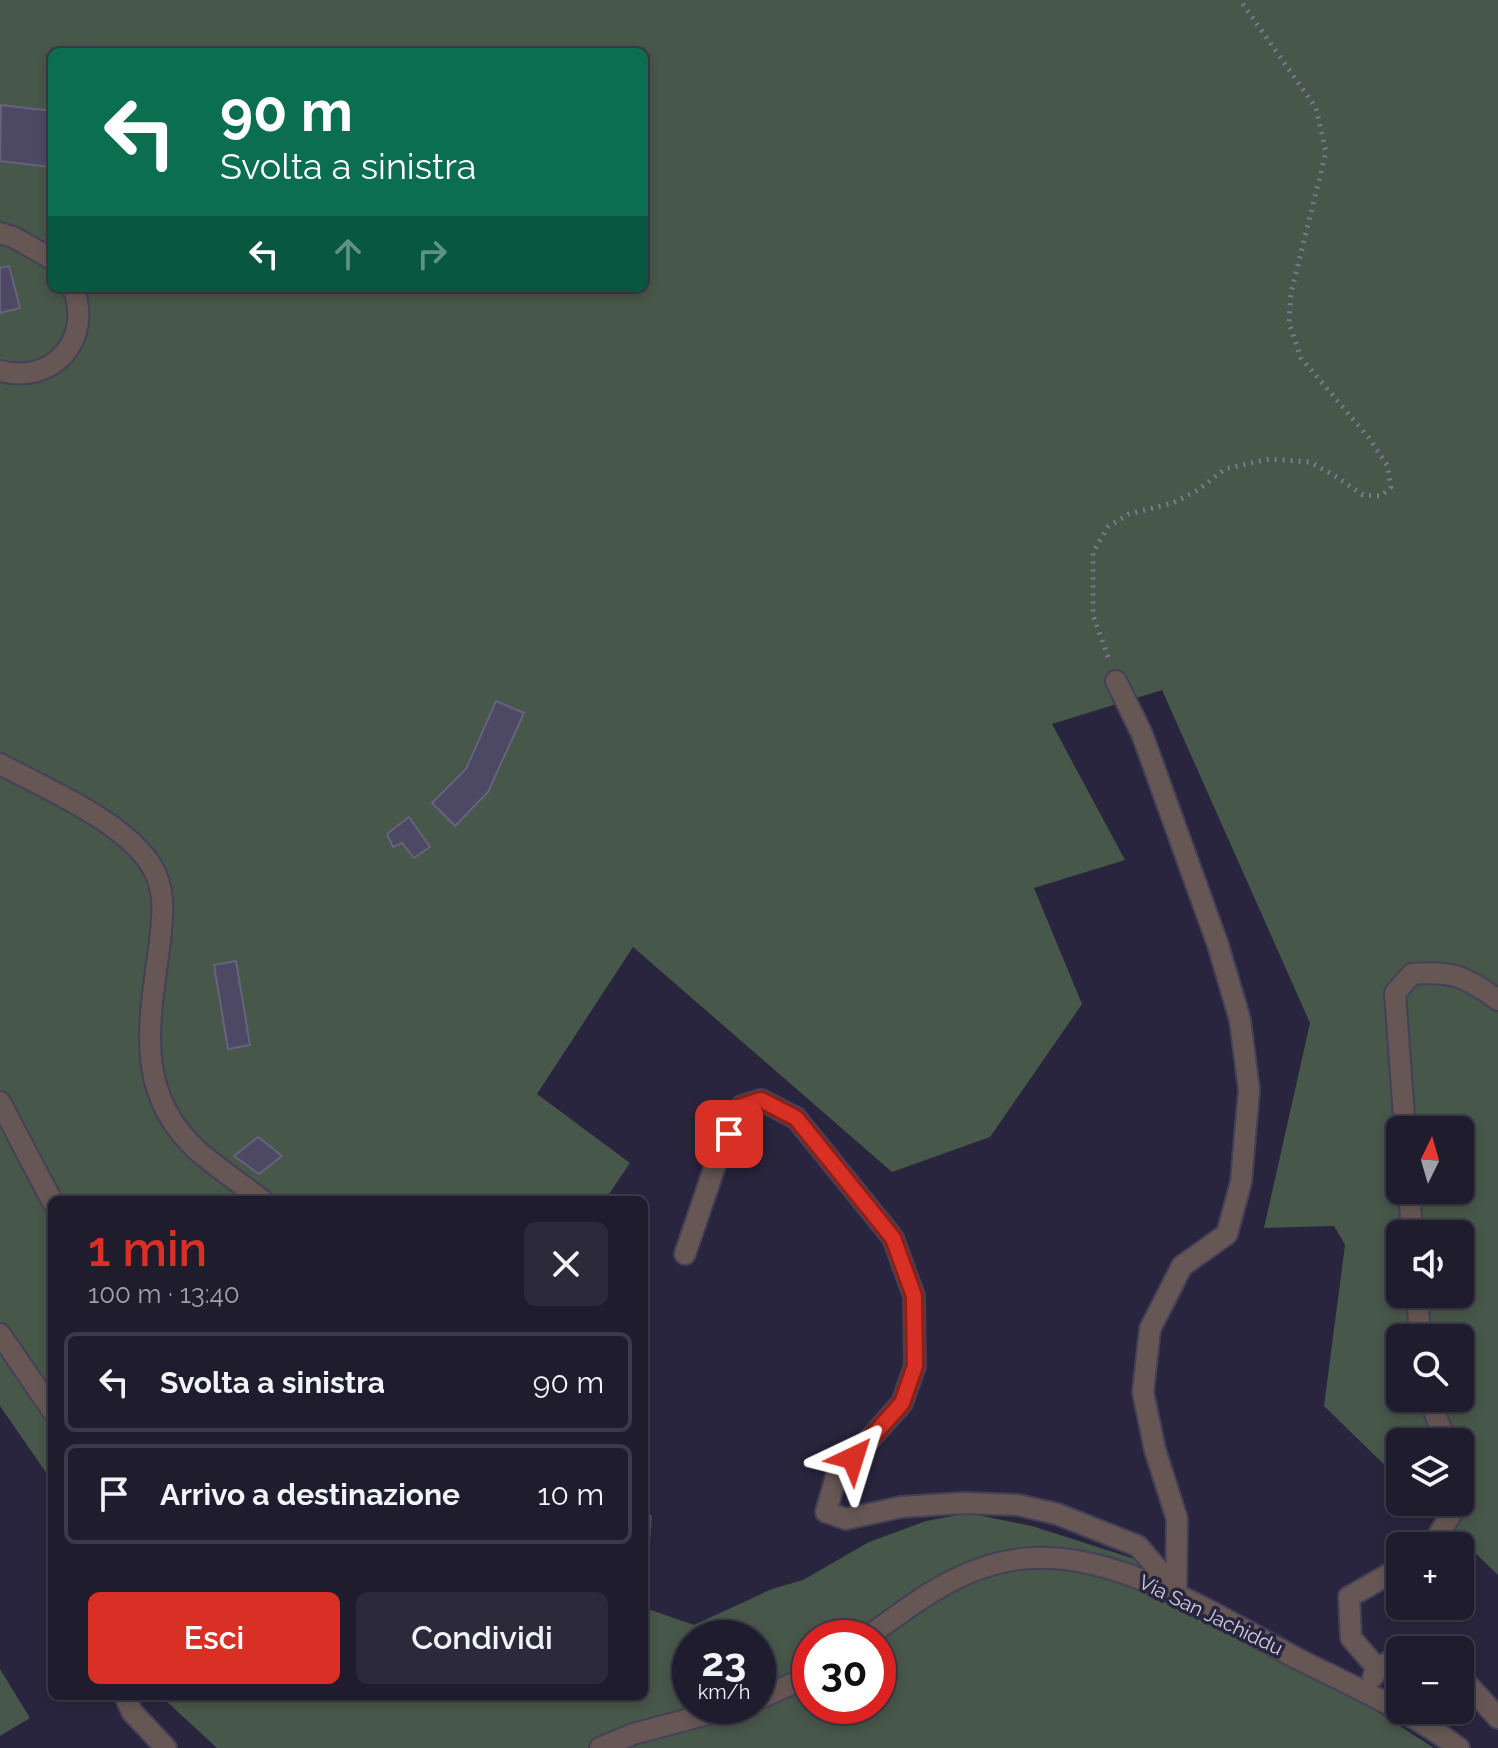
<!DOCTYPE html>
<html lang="it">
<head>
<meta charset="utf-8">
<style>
	:root { --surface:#1f1c2e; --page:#2c293a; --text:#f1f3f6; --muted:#a1a1aa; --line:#3c3a4a; --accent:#d93025 }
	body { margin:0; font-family:Raleway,sans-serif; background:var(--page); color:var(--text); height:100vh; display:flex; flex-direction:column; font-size:30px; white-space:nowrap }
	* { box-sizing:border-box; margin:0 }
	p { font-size:26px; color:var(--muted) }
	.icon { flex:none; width:44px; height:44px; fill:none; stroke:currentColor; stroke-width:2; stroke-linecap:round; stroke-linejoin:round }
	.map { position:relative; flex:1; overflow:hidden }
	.side { position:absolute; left:48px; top:1196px; width:600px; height:504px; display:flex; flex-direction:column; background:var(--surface); border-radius:12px; box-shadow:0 4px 12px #0003,0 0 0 2px var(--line) }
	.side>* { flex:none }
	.top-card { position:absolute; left:48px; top:48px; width:600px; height:244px; border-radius:12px; box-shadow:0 4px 12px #0003,0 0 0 2px var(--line); background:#0b6e4f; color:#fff; overflow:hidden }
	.needle { width:52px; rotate:5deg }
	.buttons { position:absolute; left:1386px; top:1116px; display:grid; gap:16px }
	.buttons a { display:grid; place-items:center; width:88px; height:88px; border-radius:12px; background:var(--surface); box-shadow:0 4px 12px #0003,0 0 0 2px var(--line); font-size:40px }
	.speed { position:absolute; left:672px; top:1620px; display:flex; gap:16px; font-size:40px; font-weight:700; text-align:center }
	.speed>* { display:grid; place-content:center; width:104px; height:104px; border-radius:50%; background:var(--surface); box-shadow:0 4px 12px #0003,0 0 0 2px var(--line); line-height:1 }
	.speed small { font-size:20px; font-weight:400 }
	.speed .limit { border:12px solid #d22; background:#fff; color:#111 }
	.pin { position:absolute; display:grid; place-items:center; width:68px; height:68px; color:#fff; margin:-34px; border-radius:16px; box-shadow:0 4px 12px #0006 }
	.me { position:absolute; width:88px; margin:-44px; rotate:41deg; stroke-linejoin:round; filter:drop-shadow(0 0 6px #0008) }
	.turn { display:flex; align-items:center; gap:28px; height:168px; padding:0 40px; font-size:36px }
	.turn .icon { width:104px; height:104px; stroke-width:2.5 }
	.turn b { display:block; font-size:56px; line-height:68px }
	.lanes { display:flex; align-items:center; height:76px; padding:0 40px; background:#0003; justify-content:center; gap:40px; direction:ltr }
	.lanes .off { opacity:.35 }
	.round { display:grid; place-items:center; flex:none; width:84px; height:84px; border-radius:12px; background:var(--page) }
	.summary { display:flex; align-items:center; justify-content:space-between; height:136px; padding:0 40px }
	h1 { font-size:48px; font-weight:600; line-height:60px; color:var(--accent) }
	.cta { display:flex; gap:16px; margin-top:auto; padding:16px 40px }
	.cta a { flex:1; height:92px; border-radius:12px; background:var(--accent); color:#fff; font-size:32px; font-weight:600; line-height:92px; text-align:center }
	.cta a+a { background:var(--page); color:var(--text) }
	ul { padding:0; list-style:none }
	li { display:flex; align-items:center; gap:24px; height:100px; margin:0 16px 12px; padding:0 24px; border:4px solid var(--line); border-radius:12px }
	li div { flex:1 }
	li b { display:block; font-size:30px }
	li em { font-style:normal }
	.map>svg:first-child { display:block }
	.green { fill:#475749; fill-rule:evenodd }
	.building { fill:#4d4965; stroke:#66637f; stroke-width:2 }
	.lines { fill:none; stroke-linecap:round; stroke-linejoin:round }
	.minor-casing { stroke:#444058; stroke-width:24 }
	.path { stroke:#7c798e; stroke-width:5; stroke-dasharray:2 6; stroke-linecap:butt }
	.minor { stroke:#665754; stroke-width:20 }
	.route-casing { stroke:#8d1f18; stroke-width:20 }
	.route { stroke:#d93025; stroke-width:14 }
	.labels { text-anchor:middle; stroke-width:7; stroke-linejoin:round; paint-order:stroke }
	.street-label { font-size:20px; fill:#d1d0e0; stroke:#29253e }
</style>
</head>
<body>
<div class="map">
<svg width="1498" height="1748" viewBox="0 0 1498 1748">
	<rect width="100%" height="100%" fill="#29253e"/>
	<!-- green -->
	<g class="green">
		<path d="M0,0H1498V1575L1423,1502H1460V1442H1400V1480L1324,1406L1345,1245L1334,1226L1264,1228L1310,1023L1162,690L1052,724L1125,860L1034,888L1082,1004L990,1137L892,1172L633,947L537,1094L630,1163L605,1200H52V1481L0,1406ZM52,52H644V288H52ZM1400,1130H1460V1190H1400ZM1400,1234H1460V1294H1400ZM1400,1338H1460V1398H1400Z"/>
		<path d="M644,1510L652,1516L645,1608L694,1625L772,1589L803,1580L869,1542L926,1521L968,1513L1032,1526L1141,1561L1434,1748H217L165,1700L166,1696H644ZM690,1638H758V1706H690ZM810,1638H878V1706H810Z"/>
		<path d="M0,1669L30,1718L0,1736Z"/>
	</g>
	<!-- building -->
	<g class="building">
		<path d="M1,105L52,111L49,167L0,161Z"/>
		<path d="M9,266L20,308L0,313V268Z"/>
		<path d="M496,701L524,713L488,792L455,826L432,803L466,769Z"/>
		<path d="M409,817L430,847L414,858L402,843L393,847L387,834Z"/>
		<path d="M236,961L250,1045L228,1049L214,965Z"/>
		<path d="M258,1137L282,1156L259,1174L234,1156Z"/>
	</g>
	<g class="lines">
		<defs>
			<g id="minor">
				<path d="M0,233L13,237L52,259"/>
				<path d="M0,371C54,385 93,339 73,288"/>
				<path d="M1116,681L1142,734L1218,945L1240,1020L1249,1090L1241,1182L1227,1234L1182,1266L1150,1329L1143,1392L1155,1450L1177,1519L1176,1596"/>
				<path d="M0,764C46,789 122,820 151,865C166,889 163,914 160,941C150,1020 132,1092 199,1152C219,1169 241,1184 262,1200"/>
				<path d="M0,1102L52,1201"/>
				<path d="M1405,1130L1395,993L1412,974C1453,971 1465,976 1498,1000"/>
				<path d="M1409,1190L1412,1234"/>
				<path d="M685,1254L716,1163L742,1106L761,1100L796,1118L893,1238L914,1296L915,1366L902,1403L836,1477L826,1512L846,1519L901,1507L963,1503L1018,1505L1057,1514L1138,1546L1176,1590"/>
				<path d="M1417,1294L1420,1338"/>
				<path d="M0,1334L52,1410"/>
				<path d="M1429,1398L1446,1442"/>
				<path d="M1432,1546L1454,1509V1502"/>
				<path d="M866,1638C917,1601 966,1561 1032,1558C1122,1553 1222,1619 1300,1660C1354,1687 1411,1712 1459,1748"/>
				<path d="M1377,1668L1351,1638L1349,1597L1400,1568"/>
				<path d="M1460,1676L1498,1718"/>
				<path d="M1373,1677L1377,1668L1400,1656"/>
				<path d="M125,1696L132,1712L166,1748"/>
				<path d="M758,1699L810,1676"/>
				<path d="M600,1748L633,1734L738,1706"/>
			</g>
		</defs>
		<!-- minor casing -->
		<use href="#minor" class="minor-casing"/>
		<!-- path -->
		<path class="path" d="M1108,657L1093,615V552L1108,527L1129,514L1173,503L1198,490L1225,469L1269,459L1310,462L1337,477L1363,495L1381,496L1391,487L1387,465L1369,438L1301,358L1289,323L1291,293L1326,152L1316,108L1240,0"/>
		<!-- minor -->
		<use href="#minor" class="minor"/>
	</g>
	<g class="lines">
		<defs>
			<path id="route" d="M729,1134L742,1106L761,1100L796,1118L893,1238L914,1296L915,1366L902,1403L853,1458"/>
		</defs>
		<!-- route casing -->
		<use href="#route" class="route-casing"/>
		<!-- route -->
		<use href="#route" class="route"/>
	</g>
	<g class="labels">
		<!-- street labels -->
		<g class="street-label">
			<text transform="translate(1211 1615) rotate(26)" y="7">Via San Jachiddu</text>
		</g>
	</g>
</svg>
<div class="buttons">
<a><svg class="needle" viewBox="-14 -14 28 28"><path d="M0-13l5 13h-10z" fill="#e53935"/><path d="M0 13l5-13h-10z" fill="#a1a1aa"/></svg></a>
<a><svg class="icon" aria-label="sound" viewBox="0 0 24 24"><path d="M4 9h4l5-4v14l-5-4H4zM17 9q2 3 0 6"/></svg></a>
<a><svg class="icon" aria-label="search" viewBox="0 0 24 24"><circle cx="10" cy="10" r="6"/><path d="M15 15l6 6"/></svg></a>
<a><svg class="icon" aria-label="layers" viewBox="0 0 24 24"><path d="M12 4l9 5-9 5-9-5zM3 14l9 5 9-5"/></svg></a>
<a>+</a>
<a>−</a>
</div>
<div class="speed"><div>23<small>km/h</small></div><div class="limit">30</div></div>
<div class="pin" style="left:729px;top:1134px;background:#d93025"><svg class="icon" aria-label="arrive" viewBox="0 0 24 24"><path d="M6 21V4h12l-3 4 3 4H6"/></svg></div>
<svg class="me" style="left:853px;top:1458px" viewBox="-20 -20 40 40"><path d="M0-17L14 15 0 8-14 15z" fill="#d93025" stroke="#fff" stroke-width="4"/></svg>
<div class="top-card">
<div class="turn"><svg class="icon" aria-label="left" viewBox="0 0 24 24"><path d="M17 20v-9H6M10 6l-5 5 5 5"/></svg><div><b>90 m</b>Svolta a sinistra</div></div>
<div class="lanes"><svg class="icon" aria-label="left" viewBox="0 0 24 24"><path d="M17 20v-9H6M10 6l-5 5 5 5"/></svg><svg class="icon off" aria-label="ahead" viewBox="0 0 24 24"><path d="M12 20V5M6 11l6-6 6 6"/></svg><svg class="icon off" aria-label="right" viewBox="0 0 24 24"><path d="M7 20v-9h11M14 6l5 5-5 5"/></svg></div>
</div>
<section class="side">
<div class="summary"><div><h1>1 min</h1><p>100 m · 13:40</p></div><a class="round"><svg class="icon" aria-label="close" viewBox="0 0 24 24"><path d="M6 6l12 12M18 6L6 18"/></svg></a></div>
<ul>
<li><svg class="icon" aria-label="left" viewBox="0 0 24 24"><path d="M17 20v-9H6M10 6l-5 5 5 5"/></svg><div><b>Svolta a sinistra</b></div><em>90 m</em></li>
<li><svg class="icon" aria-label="arrive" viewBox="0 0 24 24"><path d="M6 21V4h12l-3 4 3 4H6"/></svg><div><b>Arrivo a destinazione</b></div><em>10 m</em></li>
</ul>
<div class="cta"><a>Esci</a><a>Condividi</a></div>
</section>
</div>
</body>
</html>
